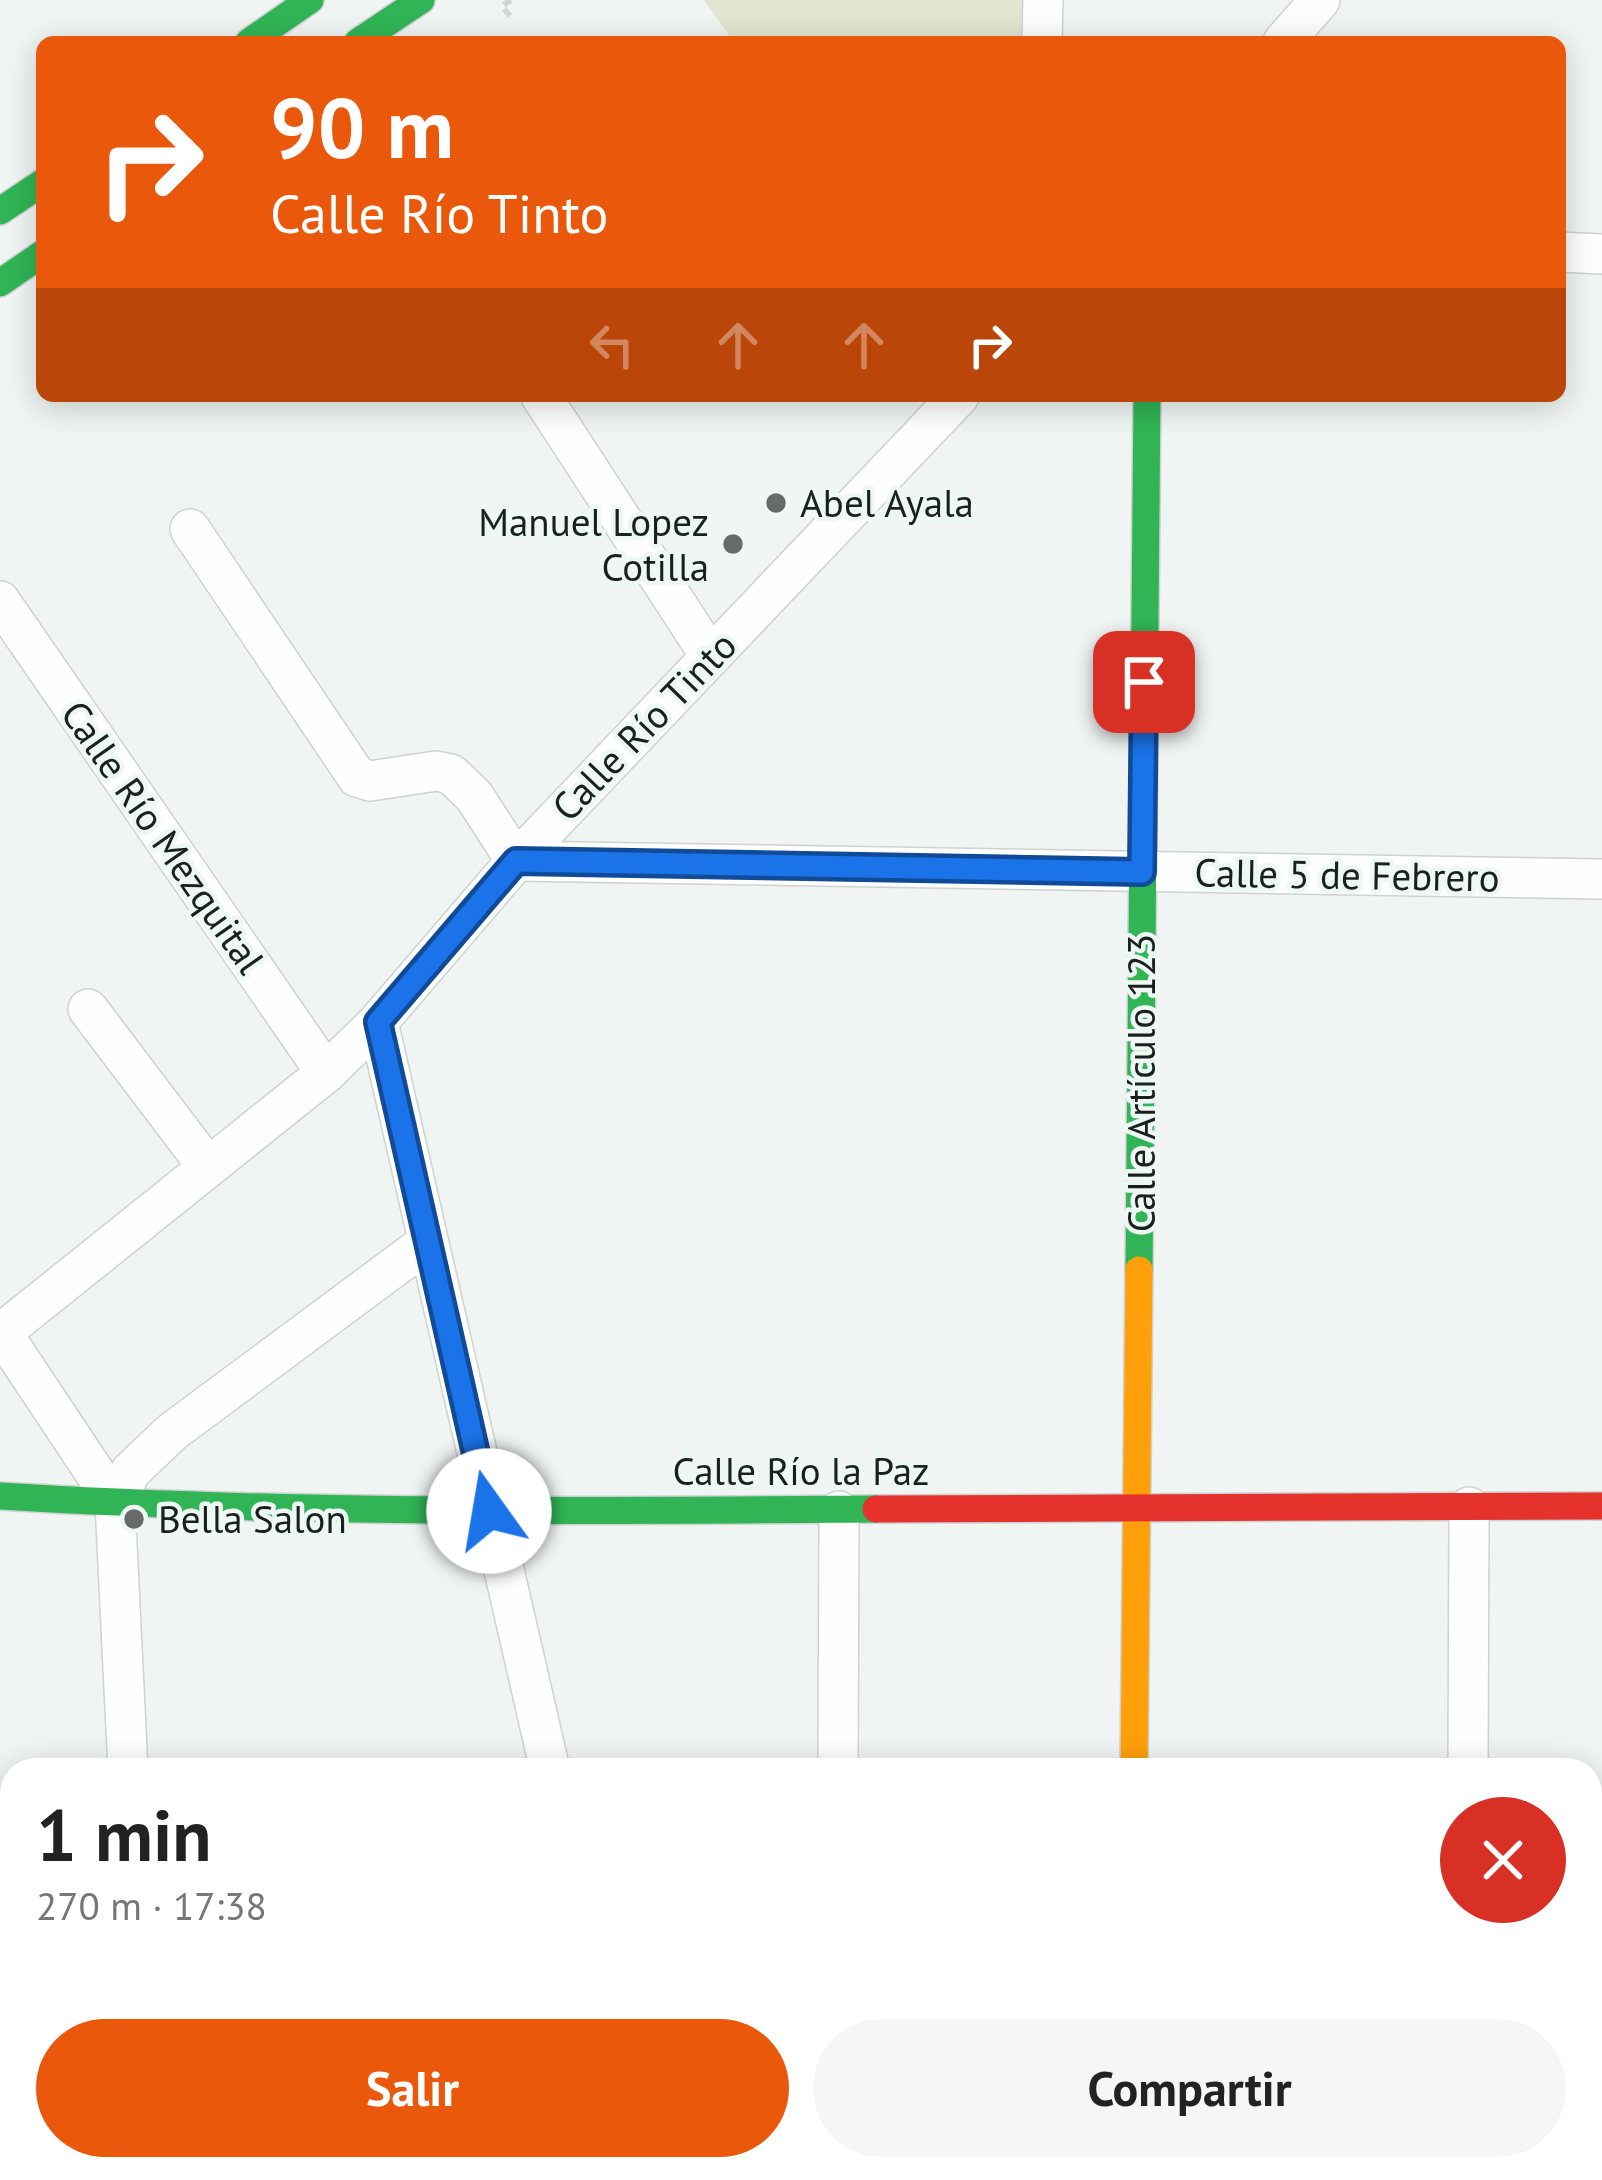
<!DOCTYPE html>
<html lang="es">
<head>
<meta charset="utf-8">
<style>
	:root { --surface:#fff; --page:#f6f6f6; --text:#222; --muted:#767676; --accent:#ea580c }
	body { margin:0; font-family:"PT Sans",sans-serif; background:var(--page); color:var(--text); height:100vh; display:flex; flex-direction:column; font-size:45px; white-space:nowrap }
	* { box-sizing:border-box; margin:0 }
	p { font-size:39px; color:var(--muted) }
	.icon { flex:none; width:66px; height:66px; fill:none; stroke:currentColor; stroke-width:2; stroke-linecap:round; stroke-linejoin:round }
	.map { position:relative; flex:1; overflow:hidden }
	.sheet { position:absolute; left:0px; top:1758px; width:1602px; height:423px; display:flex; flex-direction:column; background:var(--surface); border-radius:36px 36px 0 0; box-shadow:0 6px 30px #0003 }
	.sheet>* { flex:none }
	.banner { position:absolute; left:36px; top:36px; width:1530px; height:366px; border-radius:18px; box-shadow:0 6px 30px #0003; background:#ea580c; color:#fff; overflow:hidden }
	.pin { position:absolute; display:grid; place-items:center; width:102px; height:102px; color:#fff; margin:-51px; border-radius:24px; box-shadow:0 6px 18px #0006 }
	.me { position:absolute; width:132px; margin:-66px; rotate:347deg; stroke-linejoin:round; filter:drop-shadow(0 0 9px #0008) }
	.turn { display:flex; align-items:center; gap:42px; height:252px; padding:0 36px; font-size:54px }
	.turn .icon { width:156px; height:156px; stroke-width:2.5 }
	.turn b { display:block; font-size:84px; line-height:102px }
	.lanes { display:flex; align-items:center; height:114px; padding:0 36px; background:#0003; justify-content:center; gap:60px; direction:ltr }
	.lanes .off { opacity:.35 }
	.round { display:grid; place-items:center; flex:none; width:126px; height:126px; border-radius:63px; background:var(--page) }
	.head { display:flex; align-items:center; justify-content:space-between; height:204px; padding:0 36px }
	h1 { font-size:72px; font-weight:600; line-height:90px }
	.cta { display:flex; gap:24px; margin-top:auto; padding:24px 36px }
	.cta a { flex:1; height:138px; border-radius:72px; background:var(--accent); color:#fff; font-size:48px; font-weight:600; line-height:138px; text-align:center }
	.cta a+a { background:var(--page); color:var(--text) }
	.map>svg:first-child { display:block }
	.green { fill:#e2e5d0 }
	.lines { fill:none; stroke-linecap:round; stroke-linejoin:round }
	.street-casing { stroke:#ced2d1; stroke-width:42 }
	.fast-casing { stroke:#ced2d1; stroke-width:30 }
	.slow-casing { stroke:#ced2d1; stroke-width:30 }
	.jam-casing { stroke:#ced2d1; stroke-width:30 }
	.path { stroke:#d5d7d6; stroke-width:6; stroke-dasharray:9 6; stroke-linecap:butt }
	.street { stroke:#fdfefd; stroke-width:39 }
	.fast { stroke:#30b455; stroke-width:27 }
	.slow { stroke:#ff9f0a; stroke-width:27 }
	.jam { stroke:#e5322d; stroke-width:27 }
	.route-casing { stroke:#114b97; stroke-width:30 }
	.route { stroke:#1a73e8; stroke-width:21 }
	.poi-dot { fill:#666b69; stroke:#edf8f4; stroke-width:4.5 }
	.labels { text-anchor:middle; stroke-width:9; stroke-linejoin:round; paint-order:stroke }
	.poi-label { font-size:39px; fill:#1b201e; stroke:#edf8f4; text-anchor:start }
	.street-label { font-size:39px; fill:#1b201e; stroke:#edf8f4 }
</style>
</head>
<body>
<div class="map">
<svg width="1602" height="2180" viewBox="0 0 1602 2180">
	<rect width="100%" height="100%" fill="#f0f5f3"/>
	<!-- green -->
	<path class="green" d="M704,0H1026L1025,42H734Z"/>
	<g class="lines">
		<defs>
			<g id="street">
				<path d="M1042,42L1043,0"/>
				<path d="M1283,42L1320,0"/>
				<path d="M1560,252L1602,254"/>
				<path d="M541,396L711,657"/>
				<path d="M190,529L357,777L370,781L436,771L451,774L474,796L516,861"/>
				<path d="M0,601L326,1073"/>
				<path d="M516,861L1602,879"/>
				<path d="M88,1009L207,1166"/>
				<path d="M378,1022L550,1770"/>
				<path d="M0,1330L115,1503L128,1770"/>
				<path d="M0,1334L326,1073L378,1022L516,861L959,396"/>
				<path d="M115,1503L131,1471L172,1432L428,1242"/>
				<path d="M838,1770L839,1511"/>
				<path d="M1468,1770L1469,1507"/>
				<path d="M1590,2120L1602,2121"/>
				<path d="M147,2169V2180"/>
				<path d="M0,2172L59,2169"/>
				<path d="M1125,2180L1126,2169"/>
			</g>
			<g id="fast">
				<path d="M249,42L310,0"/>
				<path d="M358,42L421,0"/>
				<path d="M0,211L42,183"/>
				<path d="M0,283L42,254"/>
				<path d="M1139,1270L1147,396"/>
				<path d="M0,1496C292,1514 584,1511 876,1509"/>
			</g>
			<path id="slow" d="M1134,1770L1139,1270"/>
			<path id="jam" d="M876,1509L1602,1506"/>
		</defs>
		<!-- street casing -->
		<use href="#street" class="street-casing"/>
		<!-- fast casing -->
		<use href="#fast" class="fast-casing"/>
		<!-- slow casing -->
		<use href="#slow" class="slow-casing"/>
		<!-- jam casing -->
		<use href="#jam" class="jam-casing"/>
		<!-- path -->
		<path class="path" d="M510,16L502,6L511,0"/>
		<!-- street -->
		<use href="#street" class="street"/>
		<!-- fast -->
		<use href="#fast" class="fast"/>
		<!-- slow -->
		<use href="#slow" class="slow"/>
		<!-- jam -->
		<use href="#jam" class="jam"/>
	</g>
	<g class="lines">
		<defs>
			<path id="route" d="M489,1511L378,1022L516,861L1142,872L1144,682"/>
		</defs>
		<!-- route casing -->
		<use href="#route" class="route-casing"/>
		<!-- route -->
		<use href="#route" class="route"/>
	</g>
	<!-- markers -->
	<g class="poi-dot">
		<circle cx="776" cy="503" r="12"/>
		<circle cx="733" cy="544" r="12"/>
		<circle cx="134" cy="1519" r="12"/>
	</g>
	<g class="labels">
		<!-- poi labels -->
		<g class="poi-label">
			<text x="800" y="517">Abel Ayala</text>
			<text x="709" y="536" text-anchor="end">Manuel Lopez<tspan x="709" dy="45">Cotilla</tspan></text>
			<text x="158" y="1533">Bella Salon</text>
		</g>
		<!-- street labels -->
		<g class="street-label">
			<text transform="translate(644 726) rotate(-46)" y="14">Calle Río Tinto</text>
			<text transform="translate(163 837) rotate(55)" y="14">Calle Río Mezquital</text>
			<text transform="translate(1347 875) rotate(1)" y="14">Calle 5 de Febrero</text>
			<text transform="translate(1141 1083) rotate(-90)" y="14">Calle Artículo 123</text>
			<text x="801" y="1485">Calle Río la Paz</text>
		</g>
	</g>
</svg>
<div class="pin" style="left:1144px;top:682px;background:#d93025"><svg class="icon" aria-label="arrive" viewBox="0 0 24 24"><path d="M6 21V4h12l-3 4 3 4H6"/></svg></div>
<svg class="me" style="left:489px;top:1511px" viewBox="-20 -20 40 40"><circle r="19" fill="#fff"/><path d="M0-13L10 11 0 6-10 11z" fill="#1a73e8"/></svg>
<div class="banner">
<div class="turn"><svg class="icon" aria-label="right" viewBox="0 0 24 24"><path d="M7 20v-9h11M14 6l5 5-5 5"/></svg><div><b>90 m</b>Calle Río Tinto</div></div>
<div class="lanes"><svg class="icon off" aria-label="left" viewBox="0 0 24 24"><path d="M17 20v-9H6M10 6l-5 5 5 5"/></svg><svg class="icon off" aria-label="ahead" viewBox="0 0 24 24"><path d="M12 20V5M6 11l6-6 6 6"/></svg><svg class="icon off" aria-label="ahead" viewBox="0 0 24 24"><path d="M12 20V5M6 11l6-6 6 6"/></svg><svg class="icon" aria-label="right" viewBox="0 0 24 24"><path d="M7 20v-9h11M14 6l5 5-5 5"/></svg></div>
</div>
<section class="sheet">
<div class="head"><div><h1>1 min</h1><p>270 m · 17:38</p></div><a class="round" style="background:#d93025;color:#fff"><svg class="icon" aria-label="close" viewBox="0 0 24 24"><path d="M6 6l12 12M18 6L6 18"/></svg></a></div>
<div class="cta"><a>Salir</a><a>Compartir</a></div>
</section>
</div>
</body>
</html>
